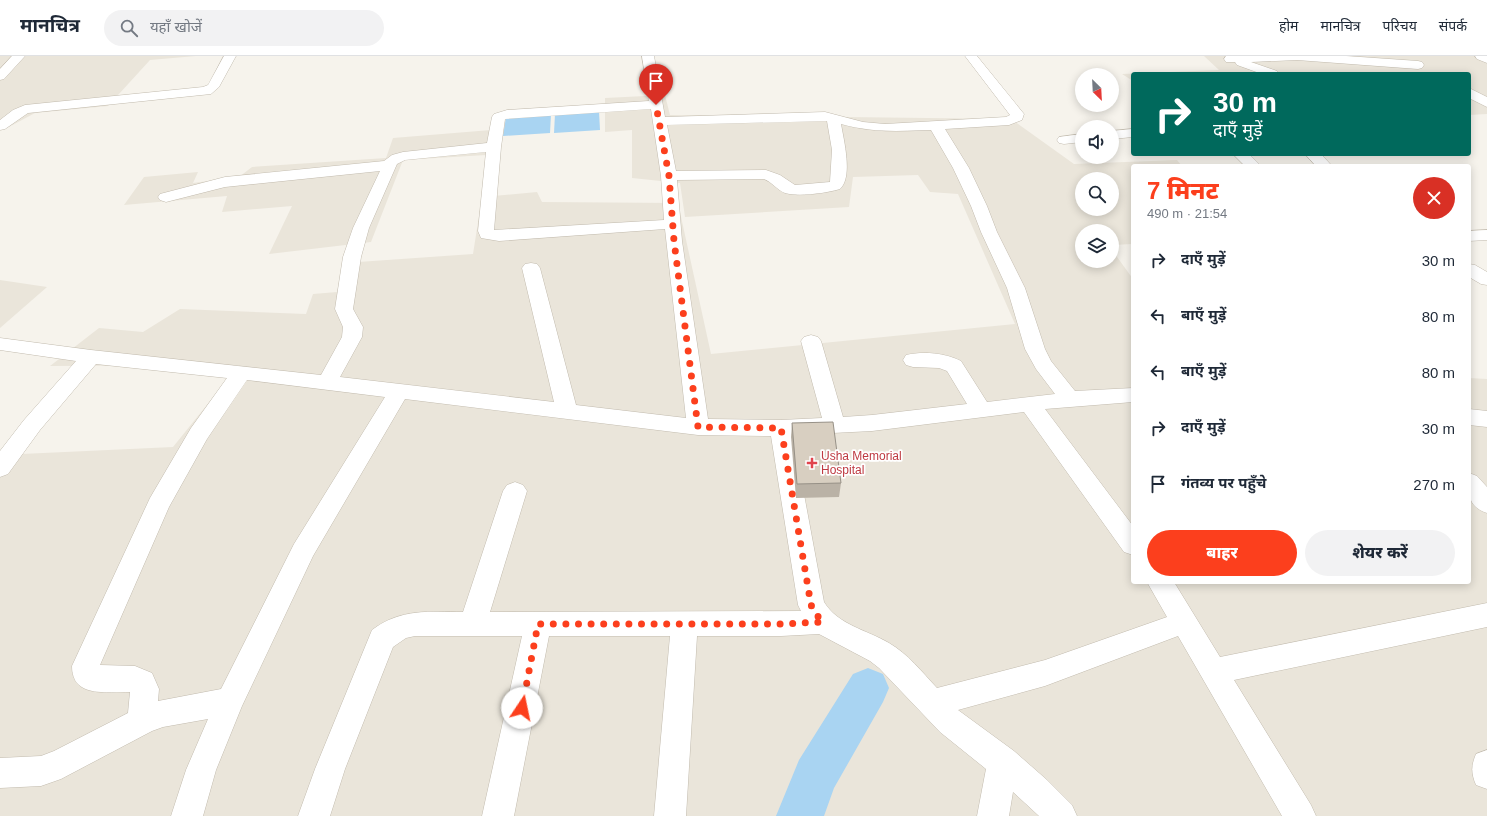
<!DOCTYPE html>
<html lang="hi">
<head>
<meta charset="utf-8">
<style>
	:root { --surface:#fff; --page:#f2f2f3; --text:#1f2937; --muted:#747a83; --line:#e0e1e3; --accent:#fc3f1d }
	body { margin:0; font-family:Arial,"Noto Sans Devanagari",sans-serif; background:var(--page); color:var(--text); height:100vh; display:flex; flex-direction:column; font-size:15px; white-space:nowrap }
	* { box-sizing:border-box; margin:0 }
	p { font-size:13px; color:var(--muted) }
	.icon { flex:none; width:22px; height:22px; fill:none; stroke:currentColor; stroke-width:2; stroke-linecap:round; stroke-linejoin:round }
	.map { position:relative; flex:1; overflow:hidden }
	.sheet { position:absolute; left:1131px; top:108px; width:340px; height:420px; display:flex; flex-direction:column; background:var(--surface); border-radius:4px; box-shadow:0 2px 10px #0003 }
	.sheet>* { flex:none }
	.banner { position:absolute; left:1131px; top:16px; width:340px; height:84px; border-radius:4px; box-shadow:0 2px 10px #0003; background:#00695c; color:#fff; overflow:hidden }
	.needle { width:26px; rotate:156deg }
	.tools { position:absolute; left:1075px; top:12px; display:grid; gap:8px }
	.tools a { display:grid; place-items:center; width:44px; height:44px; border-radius:50%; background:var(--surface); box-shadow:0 2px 10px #0003; font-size:20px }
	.pin { position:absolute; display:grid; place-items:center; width:34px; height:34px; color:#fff; margin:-41px -17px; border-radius:50% 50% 50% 0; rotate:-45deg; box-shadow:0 0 4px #0007 }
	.pin .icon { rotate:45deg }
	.me { position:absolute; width:44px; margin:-22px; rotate:11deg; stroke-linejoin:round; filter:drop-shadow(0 0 3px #0008) }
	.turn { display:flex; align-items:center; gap:14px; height:84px; padding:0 16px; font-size:18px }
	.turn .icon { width:52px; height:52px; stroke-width:2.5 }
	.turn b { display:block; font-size:28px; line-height:34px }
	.round { display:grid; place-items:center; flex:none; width:42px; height:42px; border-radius:21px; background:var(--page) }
	.headline { display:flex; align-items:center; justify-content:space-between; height:68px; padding:0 16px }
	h1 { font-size:24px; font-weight:800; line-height:30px; color:var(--accent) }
	.cta { display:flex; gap:8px; margin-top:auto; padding:8px 16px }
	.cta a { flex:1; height:46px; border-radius:24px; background:var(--accent); color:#fff; font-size:16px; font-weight:800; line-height:46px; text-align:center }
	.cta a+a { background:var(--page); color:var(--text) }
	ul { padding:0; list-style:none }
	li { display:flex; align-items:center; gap:12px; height:56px; padding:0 16px }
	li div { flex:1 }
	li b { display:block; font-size:15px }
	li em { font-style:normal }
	header { display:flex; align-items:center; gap:24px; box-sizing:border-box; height:56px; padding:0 20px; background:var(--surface); border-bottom:1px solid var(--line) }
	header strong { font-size:19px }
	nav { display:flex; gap:22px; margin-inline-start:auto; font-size:14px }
	.search { width:280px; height:36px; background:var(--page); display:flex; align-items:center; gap:10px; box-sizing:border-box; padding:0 14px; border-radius:22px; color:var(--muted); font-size:15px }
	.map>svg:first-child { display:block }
	.residential { fill:#eae5da; fill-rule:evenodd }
	.water { fill:#a9d4f2 }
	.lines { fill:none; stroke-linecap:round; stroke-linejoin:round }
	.river { fill:#a9d4f2; fill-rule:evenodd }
	.minor-casing { stroke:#c2bbae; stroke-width:1 }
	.minor { fill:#fff; fill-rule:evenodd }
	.wall { fill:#bab2a6 }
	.building { fill:#d8cfc1; stroke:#979187 }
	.route { stroke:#fc3f1d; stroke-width:7; stroke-dasharray:0 12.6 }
	.health-dot { fill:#e0444e; stroke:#fff; stroke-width:1.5 }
	.labels { text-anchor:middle; stroke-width:3.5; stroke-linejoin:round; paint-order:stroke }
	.health-label { font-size:12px; fill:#be3a42; stroke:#fff; text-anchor:start }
</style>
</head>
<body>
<header>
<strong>मानचित्र</strong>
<div class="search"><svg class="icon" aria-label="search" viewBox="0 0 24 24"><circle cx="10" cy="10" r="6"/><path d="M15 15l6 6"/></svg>यहाँ खोजें</div>
<nav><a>होम</a><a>मानचित्र</a><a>परिचय</a><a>संपर्क</a></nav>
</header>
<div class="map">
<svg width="1487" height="760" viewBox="0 0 1487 760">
	<rect width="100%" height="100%" fill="#f6f3ec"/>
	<!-- residential -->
	<g class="residential">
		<path d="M0,0H196L150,4L108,50L35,57L7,72L0,74Z"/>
		<path d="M1204,0H1487V58L1469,59V18H1133V25L1122,18L1219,14Z"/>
		<path d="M665,39L670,59L1011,63L1074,108L1177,104L1182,110H1133V188L1112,189V175H1082V205H1112V194L1133,223V526H1469V322L1487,323V760H0V399L173,391L239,309L50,310L99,272L143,276L180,253L306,258L313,238L337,236L344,207L473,198L482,141L537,136L542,146L678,147L711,298L1015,268L958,138L930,136L918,119L853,121L849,151L685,161L680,127L632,122V74L605,76V42ZM1082,123H1112V153H1082Z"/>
		<path d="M491,74L486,99L403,104L371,186L269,198L292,150L222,156L227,140L124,149L144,121L198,116L193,127L239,121L252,111L386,102L393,82Z"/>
		<path d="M0,224L47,231L0,272Z"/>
	</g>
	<!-- water -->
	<g class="water">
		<path d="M599,55L600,74L554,77L555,58Z"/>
		<path d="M551,58L550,77L503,80L506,61Z"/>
	</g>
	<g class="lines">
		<!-- river -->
		<path class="river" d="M868,612L883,618L889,632L883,646L834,732L824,760H776L799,704L853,618Z"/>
		<defs>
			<g id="minor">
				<path d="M12,0H25L4,23L0,24V13Z"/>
				<path d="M224,0H236L219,31L211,38L28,57L5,73L0,74V64L13,54L25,49L203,31L208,29Z"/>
				<path d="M642,0H654L665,61L825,56L863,66L885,68L1006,61L1010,59L965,0H977L1024,58L1022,64L1009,69L945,73L969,112L987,150L997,176L1025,232L1045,293L1051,305L1075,335L1133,332V346L1045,353L1133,470V499L1124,496L1024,356L872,375L793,379L824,546C838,569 867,574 889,587C908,598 922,616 937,632L1045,604L1167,561L1147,526H1174L1220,601L1487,547V571L1234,624L1311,749L1316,760H1282L1178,580L1045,630L958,654L1014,695L1047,724L1072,749L1077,760H1039L1013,736L1009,760H977L986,713L940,676L879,612L870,605L819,578L781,580H697L686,760H654L670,580H549L514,760H482L522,580H415L406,582L393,591L345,713L330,760H298L315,713L372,574C401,552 430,556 463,556L503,435L507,429L515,426L523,429L527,435L490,556L801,555L798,549L771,380L698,379L405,343L313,500L242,650L216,714L203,760H171L186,714L208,663L163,671L152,675L61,723L41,730L0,732V702L41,700L54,695L128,657L130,636C107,635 72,643 72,610L150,442L191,372L227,322L96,308L40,374L8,418L0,421V395L24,364L76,305L0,294V282L91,294L321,319L342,281L343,271L335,253L343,201L353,172L380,115L225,131L166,146L160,144L158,141L160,138L225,121L384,105L392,99L403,96L487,87L492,61L494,58L507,54L649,45ZM651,53L661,120L664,164L494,174L501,91L505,63ZM827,65L832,94L830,126L795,129L780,119L766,114L676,115L667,69ZM841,68C874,77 898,75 931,74L953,112L971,150L981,176L1007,232L1025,293L1036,313L1055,338L987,346L961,305C945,297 924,295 906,299L903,304L906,309L913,311L939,312L947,315L967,348L872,359L843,361L821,285L818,281L811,279L804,281L801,285L822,362L781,364L708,363L682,185L677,124L764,123C772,126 777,134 785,137C798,141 827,137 840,133C853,121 844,85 841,68ZM486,96L478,175L481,182L499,185L665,173L686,362L576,349L540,212L537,208L531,207L525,208L522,212L554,346L340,321L362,281L363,271L353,253L361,201L369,172L397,108L405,104ZM247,324L385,341L294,488L221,633L158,645L159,633L152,617L135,610L100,609L169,451L207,383Z"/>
				<path d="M1226,0H1346L1418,5L1422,6L1424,9L1422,12L1418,13L1297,4L1251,6L1277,15L1279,18H1262L1237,9L1235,6H1226L1224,3Z"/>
				<path d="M1475,0H1487V7L1477,3Z"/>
				<path d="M1469,32L1487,41V51L1469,42Z"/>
				<path d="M1133,73V81L1112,83V75Z"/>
				<path d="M1082,78V86L1064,88L1059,87L1057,84L1059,81Z"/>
				<path d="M1233,98H1249L1261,110H1245Z"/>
				<path d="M1305,98H1321L1332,110H1316Z"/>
				<path d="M1487,174V184L1469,185V175Z"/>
				<path d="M1469,208L1475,209L1487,216V229L1481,228L1469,221Z"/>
				<path d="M1469,353L1487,355V371L1469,369Z"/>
				<path d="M1469,417L1477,420L1487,431V457C1466,450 1469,436 1469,417Z"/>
				<path d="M1487,694V733L1476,729C1471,717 1471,710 1476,698Z"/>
			</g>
		</defs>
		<!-- minor casing -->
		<use href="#minor" class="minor-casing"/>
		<!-- minor -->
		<use href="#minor" class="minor"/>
	</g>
	<!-- wall -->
	<path class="wall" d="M792,367L841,427L839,441L796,442L791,381Z"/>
	<!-- building -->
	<path class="building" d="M833,366L841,427L797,428L792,367Z"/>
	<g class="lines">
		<!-- route -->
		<path class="route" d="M522,652L538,568H781L823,566L815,557L811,549L781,372L698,371L674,185L669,120L656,49"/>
	</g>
	<!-- markers -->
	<path class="health-dot" d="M810 401h4v4h4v4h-4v4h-4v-4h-4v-4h4z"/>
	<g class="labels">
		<!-- health labels -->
		<g class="health-label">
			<text x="821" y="404">Usha Memorial<tspan x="821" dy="14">Hospital</tspan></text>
		</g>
	</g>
</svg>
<div class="tools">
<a><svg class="needle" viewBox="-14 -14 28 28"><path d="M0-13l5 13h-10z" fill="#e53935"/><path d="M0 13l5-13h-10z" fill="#747a83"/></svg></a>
<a><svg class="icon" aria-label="sound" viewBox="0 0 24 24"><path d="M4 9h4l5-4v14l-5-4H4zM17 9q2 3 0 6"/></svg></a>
<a><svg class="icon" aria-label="search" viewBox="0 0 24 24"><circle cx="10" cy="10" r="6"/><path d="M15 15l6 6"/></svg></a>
<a><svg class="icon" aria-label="layers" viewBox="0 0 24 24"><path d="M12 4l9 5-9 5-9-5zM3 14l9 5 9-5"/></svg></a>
</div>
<div class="pin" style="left:656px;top:49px;background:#d93025"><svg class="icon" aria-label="arrive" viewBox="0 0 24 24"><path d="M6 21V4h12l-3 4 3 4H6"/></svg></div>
<svg class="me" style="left:522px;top:652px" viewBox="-20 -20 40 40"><circle r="19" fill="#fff"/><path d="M0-13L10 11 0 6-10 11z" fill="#fc3f1d"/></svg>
<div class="banner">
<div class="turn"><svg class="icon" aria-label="right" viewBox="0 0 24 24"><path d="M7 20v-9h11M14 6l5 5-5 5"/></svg><div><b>30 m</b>दाएँ मुड़ें</div></div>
</div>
<section class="sheet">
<div class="headline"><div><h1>7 मिनट</h1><p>490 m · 21:54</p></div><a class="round" style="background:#d93025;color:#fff"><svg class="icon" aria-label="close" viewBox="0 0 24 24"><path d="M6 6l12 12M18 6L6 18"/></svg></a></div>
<ul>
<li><svg class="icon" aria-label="right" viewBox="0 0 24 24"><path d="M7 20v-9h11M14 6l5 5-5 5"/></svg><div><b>दाएँ मुड़ें</b></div><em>30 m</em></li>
<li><svg class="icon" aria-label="left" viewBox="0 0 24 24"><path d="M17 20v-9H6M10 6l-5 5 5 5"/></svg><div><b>बाएँ मुड़ें</b></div><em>80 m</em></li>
<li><svg class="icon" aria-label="left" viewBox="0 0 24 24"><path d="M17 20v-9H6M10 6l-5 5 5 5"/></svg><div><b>बाएँ मुड़ें</b></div><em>80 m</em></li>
<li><svg class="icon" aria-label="right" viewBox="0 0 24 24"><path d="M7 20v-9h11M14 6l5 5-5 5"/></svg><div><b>दाएँ मुड़ें</b></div><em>30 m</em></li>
<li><svg class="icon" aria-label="arrive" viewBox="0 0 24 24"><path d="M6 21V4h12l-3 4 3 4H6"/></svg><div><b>गंतव्य पर पहुँचे</b></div><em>270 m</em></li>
</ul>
<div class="cta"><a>बाहर</a><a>शेयर करें</a></div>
</section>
</div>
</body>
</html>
